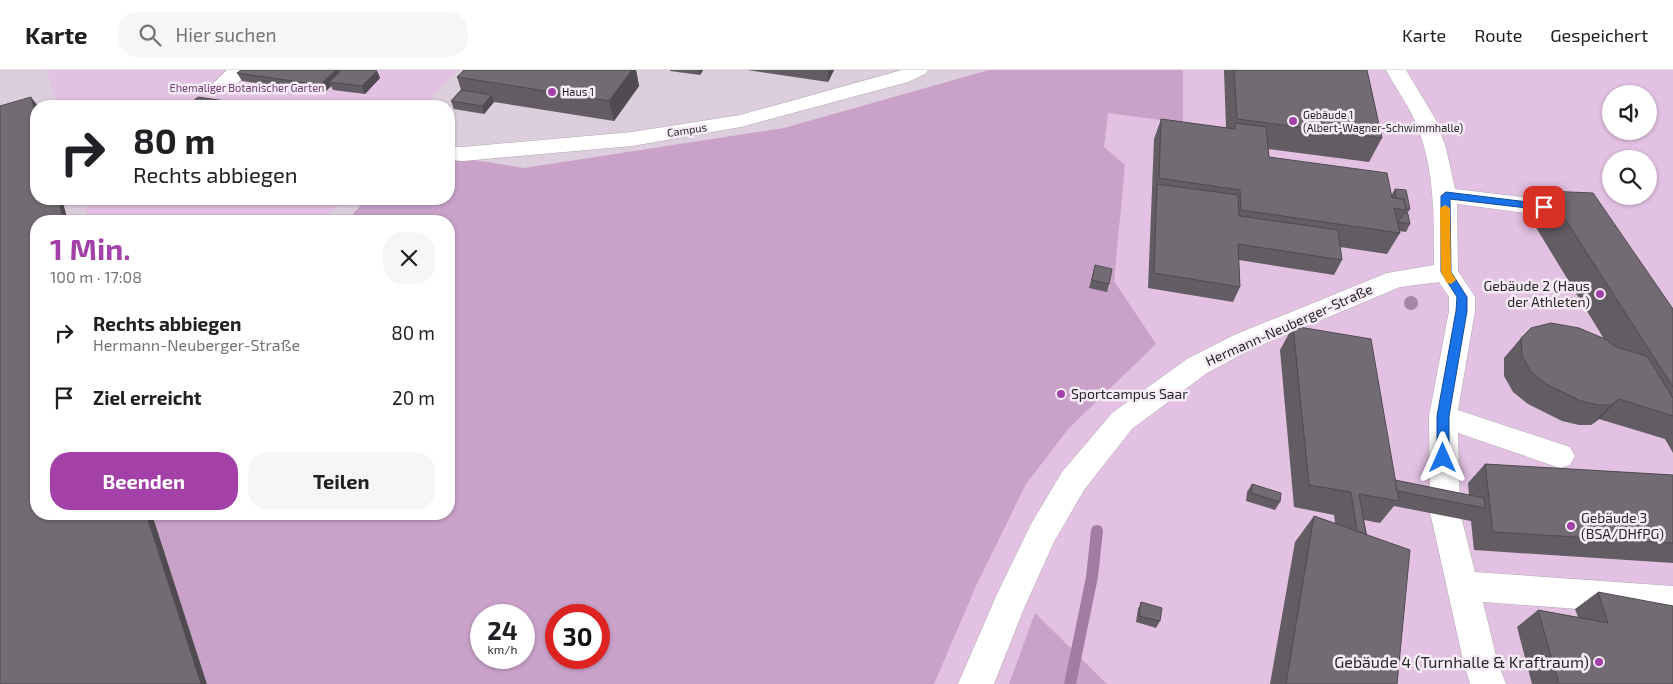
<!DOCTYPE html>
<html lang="de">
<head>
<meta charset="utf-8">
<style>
	:root { --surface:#fff; --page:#f6f6f6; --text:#202124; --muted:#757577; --line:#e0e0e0; --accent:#a441a8 }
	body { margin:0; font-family:"Exo 2",sans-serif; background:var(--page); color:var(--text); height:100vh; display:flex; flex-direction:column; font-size:19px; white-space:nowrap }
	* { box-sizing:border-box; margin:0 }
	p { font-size:16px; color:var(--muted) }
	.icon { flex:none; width:28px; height:28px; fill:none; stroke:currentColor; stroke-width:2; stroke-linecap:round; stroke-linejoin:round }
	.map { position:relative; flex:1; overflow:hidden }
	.side { position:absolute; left:30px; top:145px; width:425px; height:305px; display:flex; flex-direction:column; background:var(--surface); border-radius:20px; box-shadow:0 1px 4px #0004 }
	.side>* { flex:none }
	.hud { position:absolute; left:30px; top:30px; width:425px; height:105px; border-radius:20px; box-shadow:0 1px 4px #0004; background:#fff; color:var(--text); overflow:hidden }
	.buttons { position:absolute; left:1602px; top:15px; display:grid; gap:10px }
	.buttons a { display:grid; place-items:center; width:55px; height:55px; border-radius:50%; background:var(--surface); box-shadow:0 1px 4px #0004; font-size:25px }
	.speed { position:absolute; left:470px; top:534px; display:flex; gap:10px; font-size:25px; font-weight:700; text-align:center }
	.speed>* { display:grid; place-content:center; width:65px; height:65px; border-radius:50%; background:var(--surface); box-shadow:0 1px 4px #0004; line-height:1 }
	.speed small { font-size:12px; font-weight:400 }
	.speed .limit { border:8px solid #d22; background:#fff; color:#111 }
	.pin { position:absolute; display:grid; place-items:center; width:42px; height:42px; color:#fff; margin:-21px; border-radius:10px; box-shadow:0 2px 8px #0006 }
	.me { position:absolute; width:55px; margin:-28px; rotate:0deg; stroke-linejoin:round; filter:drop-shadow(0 0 4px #0008) }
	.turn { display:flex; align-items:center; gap:18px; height:105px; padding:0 20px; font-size:22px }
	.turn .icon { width:65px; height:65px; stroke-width:2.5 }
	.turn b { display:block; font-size:35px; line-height:42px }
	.round { display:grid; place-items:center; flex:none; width:52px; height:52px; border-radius:20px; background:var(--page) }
	.head { display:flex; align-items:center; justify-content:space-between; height:85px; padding:0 20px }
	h1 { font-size:30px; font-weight:700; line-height:38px; color:var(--accent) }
	.action { display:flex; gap:10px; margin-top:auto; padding:10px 20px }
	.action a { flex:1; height:58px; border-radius:20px; background:var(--accent); color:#fff; font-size:20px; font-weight:700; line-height:58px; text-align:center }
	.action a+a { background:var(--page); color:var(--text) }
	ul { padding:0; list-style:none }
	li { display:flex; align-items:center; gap:15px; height:65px; padding:0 20px }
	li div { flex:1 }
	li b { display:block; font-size:19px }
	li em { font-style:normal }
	header { display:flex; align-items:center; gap:30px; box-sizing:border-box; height:70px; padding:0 25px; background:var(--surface); border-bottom:1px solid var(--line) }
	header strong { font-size:24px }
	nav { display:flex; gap:28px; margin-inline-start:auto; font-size:18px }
	.search { width:350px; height:45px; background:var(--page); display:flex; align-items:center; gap:12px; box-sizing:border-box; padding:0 18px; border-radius:20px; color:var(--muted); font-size:19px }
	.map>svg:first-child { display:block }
	.built { fill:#ddcedd; fill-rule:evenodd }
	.green { fill:#e2c1e2; fill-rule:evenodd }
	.forest { fill:#c9a1c9; fill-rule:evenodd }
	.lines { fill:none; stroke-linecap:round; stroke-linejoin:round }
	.stream { fill:#a27ca2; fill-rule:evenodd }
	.minor-casing { stroke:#b0a7b0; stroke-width:1 }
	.minor { fill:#fff; fill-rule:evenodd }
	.tree { fill:#a686a6 }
	.wall { fill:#635c63 }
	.shaded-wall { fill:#504b50 }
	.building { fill:#736b73; stroke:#504b50 }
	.route { fill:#1a73e8; stroke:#114b97 }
	.slow { fill:#f59e0b }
	.poi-dot { fill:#a441a8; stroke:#f6ecf6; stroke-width:2 }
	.labels { text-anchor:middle; stroke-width:5; stroke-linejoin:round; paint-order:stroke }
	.far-park-label { font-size:11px; fill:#6f3d70; stroke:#f6ecf6 }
	.far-poi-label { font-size:11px; fill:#292629; stroke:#f6ecf6; text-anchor:start }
	.far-street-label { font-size:11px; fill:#292629; stroke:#f6ecf6 }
	.poi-label { font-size:14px; fill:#292629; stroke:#f6ecf6; text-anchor:start }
	.street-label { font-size:14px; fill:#292629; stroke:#f6ecf6 }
	.near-poi-label { font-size:16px; fill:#292629; stroke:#f6ecf6; text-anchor:end }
</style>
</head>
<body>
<header>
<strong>Karte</strong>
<div class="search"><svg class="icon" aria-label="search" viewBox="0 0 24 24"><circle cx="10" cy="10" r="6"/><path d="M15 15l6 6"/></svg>Hier suchen</div>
<nav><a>Karte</a><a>Route</a><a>Gespeichert</a></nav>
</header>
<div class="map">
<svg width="1673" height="614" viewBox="0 0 1673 614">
	<rect width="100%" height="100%" fill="#e9dfe9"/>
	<!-- built -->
	<path class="built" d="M0,0H986L449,203V151H36V444L224,614H0ZM36,36H449V129H36Z"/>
	<!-- green -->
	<g class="green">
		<path d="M47,0H457L425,36H57Z"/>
		<path d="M986,0H1673V614H224L449,444V203ZM1611,24H1649V61H1611ZM1611,89H1649V126H1611ZM481,545H524V588H481ZM556,545H599V588H556Z"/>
		<path d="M83,129H344L324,151H89Z"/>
	</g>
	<!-- forest -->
	<g class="forest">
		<path d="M989,0H1183V53L1108,43L1104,77L1125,95L1114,211L1156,274L1069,358L1026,414L976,516L934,614H207L152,444H449V151H347L366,129H449V86L524,98L784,58ZM481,545H524V588H481ZM556,545H599V588H556Z"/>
		<path d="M1035,543L1107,614H1009Z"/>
	</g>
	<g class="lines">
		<!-- stream -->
		<path class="stream" d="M1097,455L1101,456L1103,460L1098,507L1076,614H1064L1086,507L1091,460L1093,456Z"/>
		<defs>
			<g id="minor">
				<path d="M227,0H249C241,12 225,27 210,23L207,19Z"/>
				<path d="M902,0H928L925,4L908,12L741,57L632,76L463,91L449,90V76L463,77L632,62L740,45Z"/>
				<path d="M1386,0H1406L1436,50L1446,78L1455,119L1573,133L1581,136L1585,141L1581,146L1573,149L1457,134L1458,201L1475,227V241L1458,340L1570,377L1575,386L1570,395L1560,398L1458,363L1460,442L1475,502L1673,516V546L1483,532L1497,590L1506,614H1470L1463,590L1430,442L1429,346L1449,241V227L1439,212L1400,217L1252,279L1207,303L1132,359L1084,420L1054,472L1025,536L994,614H958L997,524L1031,454L1062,402L1112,343L1187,289L1234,265L1387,203L1434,195C1434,145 1435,97 1415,51C1407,33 1395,17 1386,0Z"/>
			</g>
		</defs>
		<!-- minor casing -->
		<use href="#minor" class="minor-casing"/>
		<!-- minor -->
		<use href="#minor" class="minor"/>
	</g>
	<!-- trees -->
	<circle class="tree" cx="1411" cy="233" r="7"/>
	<!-- wall -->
	<g class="wall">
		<path d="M464,0H636L639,16L614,51L494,32L484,44L454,39L451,31L461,20L457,7Z"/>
		<path d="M670,0H703L700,5L670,1Z"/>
		<path d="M747,0H834L828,12Z"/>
		<path d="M1224,0H1367L1382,68L1369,92L1268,79L1269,87L1392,124L1395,119L1410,139L1407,144L1410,154L1406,162L1399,161L1400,163L1387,184L1340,177L1342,190L1334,205L1239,190L1240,217L1233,232L1148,218L1154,69L1161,49L1226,58Z"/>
		<path d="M377,1L380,8L365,24L333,20L331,16L324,23L242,11L237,3Z"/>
		<path d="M1547,121L1673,239V383L1665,369L1599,349L1591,355H1579L1562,351L1528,334L1513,322L1504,306V288L1521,268L1604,269L1529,146Z"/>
		<path d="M1095,195L1109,214L1107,222L1089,218Z"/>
		<path d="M1293,256L1395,410L1469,425L1468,413L1485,394L1673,405V493L1474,480L1471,451L1394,436L1380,453L1364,450L1397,614H1270L1295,472L1314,446L1335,453L1334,445L1294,437L1280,280Z"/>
		<path d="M1252,414L1280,432L1275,440L1246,431L1247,422Z"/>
		<path d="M1598,522L1673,614H1532L1517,557L1538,540L1578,547L1575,539Z"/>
		<path d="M1141,532L1160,551L1156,558L1136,552L1138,539Z"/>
	</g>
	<!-- shaded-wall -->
	<g class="shaded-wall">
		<path d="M336,0H341L329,12L331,16L324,23L320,15Z"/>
		<path d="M632,0H636L639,16L614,51L609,31Z"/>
		<path d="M699,0H703L700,5Z"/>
		<path d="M828,0H834L828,12Z"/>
		<path d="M377,1L380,8L365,24L362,16Z"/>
		<path d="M492,25L494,32L484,44L482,36Z"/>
		<path d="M31,27L38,36H36V46Z"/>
		<path d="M58,129H62L68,151H64Z"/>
		<path d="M1619,329L1599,349L1591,355L1611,335Z"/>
		<path d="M146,444H152L207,614H201Z"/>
	</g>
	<!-- building -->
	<g class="building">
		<path d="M241,0H336L320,15L237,3Z"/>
		<path d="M342,0H372L377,1L362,16L329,12Z"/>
		<path d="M464,0H632L609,31L457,7Z"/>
		<path d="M1234,0H1367L1382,68L1237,49Z"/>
		<path d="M461,20L492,25L482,36L451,31Z"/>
		<path d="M31,27L36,46V129H58L64,151H36V444H146L201,614H0V36Z"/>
		<path d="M198,27L260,36H187Z"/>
		<path d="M1161,49L1235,59V53L1266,57L1269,87L1387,103L1392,128L1404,129L1406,140L1394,138L1400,163L1241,140L1240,120L1159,108Z"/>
		<path d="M1157,114L1238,125L1239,146L1338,160L1342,190L1238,174L1240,217L1154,203Z"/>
		<path d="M1395,119L1406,120L1410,139L1406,138L1404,129L1396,128Z"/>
		<path d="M1547,121L1593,123L1673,239V317Z"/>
		<path d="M1404,143L1408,144L1410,154L1398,152Z"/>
		<path d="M1095,195L1112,199L1109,214L1092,210Z"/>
		<path d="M1551,253L1579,258L1605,269L1616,277L1647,286L1673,328V346L1619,329L1611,335H1598L1581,331L1546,314L1531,302L1522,286L1521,268L1531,258Z"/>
		<path d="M1293,256L1371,269L1399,431L1359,424L1366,464L1357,461L1351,422L1309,415Z"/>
		<path d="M1485,394L1673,405V473L1493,462Z"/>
		<path d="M1395,410L1484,428L1485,438L1397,421Z"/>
		<path d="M1252,414L1281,423L1280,432L1251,423Z"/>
		<path d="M1314,446L1410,480L1397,614H1286Z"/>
		<path d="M1598,522L1673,536V614H1559L1538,540L1608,553Z"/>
		<path d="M1141,532L1162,538L1160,551L1139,546Z"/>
	</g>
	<!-- route -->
	<path class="route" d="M1446,122L1544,134L1549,137L1544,140L1450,129L1451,202L1467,227V241L1449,346V388L1448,392H1439L1437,388V346L1456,241L1457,227L1441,202V126Z"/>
	<!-- slow -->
	<path class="slow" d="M1445,135L1450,138L1451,202L1456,210L1451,214L1447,213L1441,202L1440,138Z"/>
	<!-- markers -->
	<g class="poi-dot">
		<circle cx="552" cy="22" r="5"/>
		<circle cx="1293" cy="51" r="5"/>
		<circle cx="1600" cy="224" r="5"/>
		<circle cx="1061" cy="324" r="5"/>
		<circle cx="1571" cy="456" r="5"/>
		<circle cx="1599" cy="592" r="5"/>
	</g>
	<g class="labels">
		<!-- far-park labels -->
		<g class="far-park-label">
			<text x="247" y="22">Ehemaliger Botanischer Garten</text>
		</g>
		<!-- far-poi labels -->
		<g class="far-poi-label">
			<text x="562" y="26">Haus 1</text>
			<text x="1303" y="49">Gebäude 1<tspan x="1303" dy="13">(Albert-Wagner-Schwimmhalle)</tspan></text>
		</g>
		<!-- far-street labels -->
		<g class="far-street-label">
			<text transform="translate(687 60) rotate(-9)" y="4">Campus</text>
		</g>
		<!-- poi labels -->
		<g class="poi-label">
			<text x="1590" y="221" text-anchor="end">Gebäude 2 (Haus<tspan x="1590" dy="16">der Athleten)</tspan></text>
			<text x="1071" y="329">Sportcampus Saar</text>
			<text x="1581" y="453">Gebäude 3<tspan x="1581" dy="16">(BSA/DHfPG)</tspan></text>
		</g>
		<!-- street labels -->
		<g class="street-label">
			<text transform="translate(1289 255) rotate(-24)" y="5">Hermann-Neuberger-Straße</text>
		</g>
		<!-- near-poi labels -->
		<g class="near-poi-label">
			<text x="1589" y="598">Gebäude 4 (Turnhalle &amp; Kraftraum)</text>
		</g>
	</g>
</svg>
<div class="buttons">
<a><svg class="icon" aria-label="sound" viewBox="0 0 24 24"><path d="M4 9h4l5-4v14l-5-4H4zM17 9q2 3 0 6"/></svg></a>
<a><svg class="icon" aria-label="search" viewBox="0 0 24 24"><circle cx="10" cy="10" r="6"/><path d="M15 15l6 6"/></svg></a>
</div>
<div class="speed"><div>24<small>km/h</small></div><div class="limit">30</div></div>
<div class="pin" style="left:1544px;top:137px;background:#d93025"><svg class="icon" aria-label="arrive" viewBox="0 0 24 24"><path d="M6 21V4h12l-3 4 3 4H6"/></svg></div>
<svg class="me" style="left:1443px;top:388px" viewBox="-20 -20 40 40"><path d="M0-17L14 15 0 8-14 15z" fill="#1a73e8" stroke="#fff" stroke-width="4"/></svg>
<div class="hud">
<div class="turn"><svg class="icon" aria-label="right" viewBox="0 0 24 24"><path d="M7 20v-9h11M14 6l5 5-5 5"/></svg><div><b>80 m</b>Rechts abbiegen</div></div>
</div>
<section class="side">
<div class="head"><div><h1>1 Min.</h1><p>100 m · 17:08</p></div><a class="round"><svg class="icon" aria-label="close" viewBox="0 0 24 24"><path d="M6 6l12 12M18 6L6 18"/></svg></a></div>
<ul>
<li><svg class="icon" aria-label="right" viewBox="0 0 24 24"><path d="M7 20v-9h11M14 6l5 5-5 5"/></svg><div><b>Rechts abbiegen</b><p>Hermann-Neuberger-Straße</p></div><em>80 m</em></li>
<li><svg class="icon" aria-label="arrive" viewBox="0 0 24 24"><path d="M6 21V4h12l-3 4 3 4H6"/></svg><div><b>Ziel erreicht</b></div><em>20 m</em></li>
</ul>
<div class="action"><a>Beenden</a><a>Teilen</a></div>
</section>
</div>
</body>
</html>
